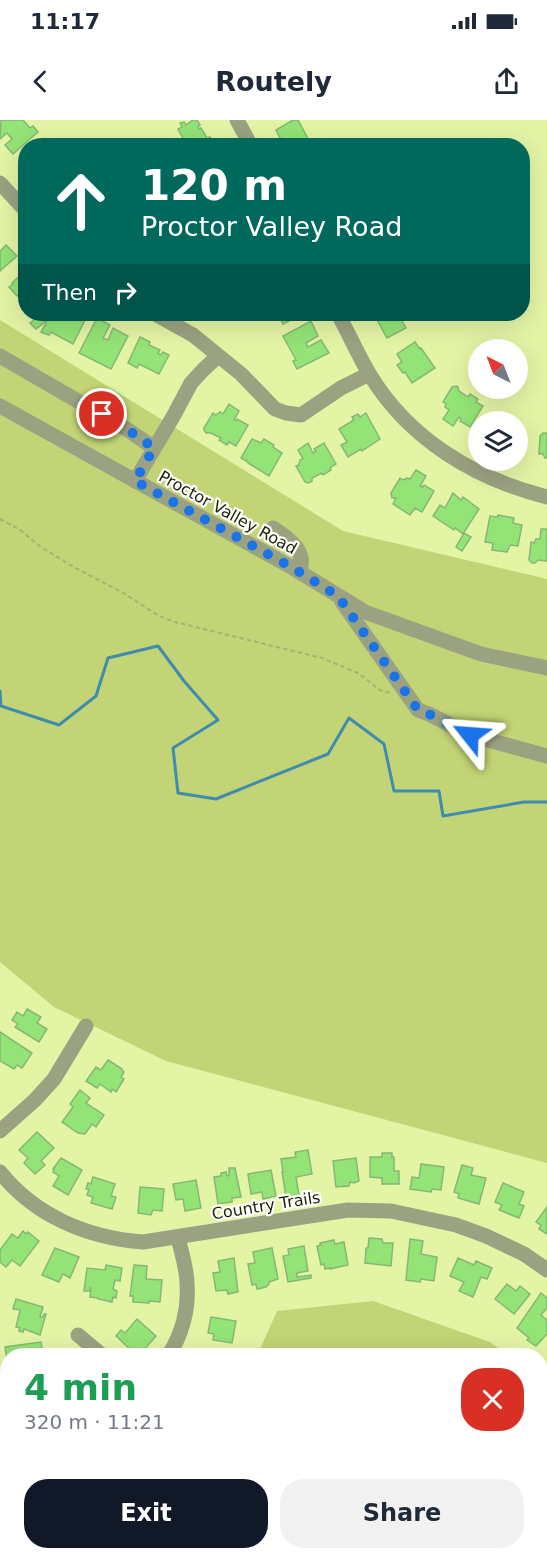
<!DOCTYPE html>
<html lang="en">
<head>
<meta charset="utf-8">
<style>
	:root { --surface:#fff; --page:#f2f2f3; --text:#1f2937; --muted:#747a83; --accent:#111827 }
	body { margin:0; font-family:"DejaVu Sans",sans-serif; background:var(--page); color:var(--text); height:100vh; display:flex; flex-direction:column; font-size:22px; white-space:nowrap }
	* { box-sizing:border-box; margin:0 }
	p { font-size:20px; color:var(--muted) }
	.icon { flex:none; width:33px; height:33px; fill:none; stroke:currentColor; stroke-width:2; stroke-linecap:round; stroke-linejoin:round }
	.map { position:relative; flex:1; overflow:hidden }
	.details { position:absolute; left:0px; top:1228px; width:548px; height:212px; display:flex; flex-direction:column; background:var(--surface); border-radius:24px 24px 0 0; box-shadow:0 6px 24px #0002 }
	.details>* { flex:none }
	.hud { position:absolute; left:18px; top:18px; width:512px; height:183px; border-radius:24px; box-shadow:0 6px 24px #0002; background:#00695c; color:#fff; overflow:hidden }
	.needle { width:39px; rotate:318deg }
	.buttons { position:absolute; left:468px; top:219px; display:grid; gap:12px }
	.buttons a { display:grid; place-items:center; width:60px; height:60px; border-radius:50%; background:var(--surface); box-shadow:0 6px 24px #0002; font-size:30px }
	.pin { position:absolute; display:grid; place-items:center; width:51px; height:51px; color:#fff; margin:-26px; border:3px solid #fff; border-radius:50%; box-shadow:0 2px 6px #0007 }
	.me { position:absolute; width:66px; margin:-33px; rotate:298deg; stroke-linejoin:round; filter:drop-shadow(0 0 4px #0008) }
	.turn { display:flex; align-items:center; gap:21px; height:126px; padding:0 24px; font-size:27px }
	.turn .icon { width:78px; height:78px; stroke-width:2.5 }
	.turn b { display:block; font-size:42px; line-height:51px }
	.then { display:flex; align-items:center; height:57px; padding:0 24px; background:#0003; gap:12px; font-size:22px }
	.round { display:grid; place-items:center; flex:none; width:63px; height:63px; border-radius:24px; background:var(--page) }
	.overview { display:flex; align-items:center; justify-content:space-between; height:102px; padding:0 24px }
	h1 { font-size:36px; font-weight:800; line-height:45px; color:#1e9e55 }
	.action { display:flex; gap:12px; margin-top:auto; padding:12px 24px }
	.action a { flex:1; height:69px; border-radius:24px; background:var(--accent); color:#fff; font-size:24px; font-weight:800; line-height:69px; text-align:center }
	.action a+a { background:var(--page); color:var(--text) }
	.status { display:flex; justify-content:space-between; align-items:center; height:42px; padding:0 30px; background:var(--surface); direction:ltr }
	.status svg { height:16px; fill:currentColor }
	header { display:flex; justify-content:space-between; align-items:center; height:78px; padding:0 24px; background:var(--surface); font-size:27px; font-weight:800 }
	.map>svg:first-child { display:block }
	.green { fill:#c2d475 }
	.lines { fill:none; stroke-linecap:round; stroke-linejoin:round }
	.stream { stroke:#408cae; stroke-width:3 }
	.building { fill:#93e376; stroke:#87b776; stroke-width:1.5 }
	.path { stroke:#a6b373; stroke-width:2; stroke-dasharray:4.5 3; stroke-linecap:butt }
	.minor { stroke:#9ba282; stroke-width:15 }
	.route { stroke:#1a73e8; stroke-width:10; stroke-dasharray:0 18 }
	.labels { text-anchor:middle; stroke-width:4.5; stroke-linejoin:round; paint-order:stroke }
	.street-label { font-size:16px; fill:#1d2203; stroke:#fff }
</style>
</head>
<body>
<div class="status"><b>11:17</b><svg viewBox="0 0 49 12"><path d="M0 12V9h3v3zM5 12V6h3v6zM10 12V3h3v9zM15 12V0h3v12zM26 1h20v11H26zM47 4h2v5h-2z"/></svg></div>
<header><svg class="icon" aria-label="back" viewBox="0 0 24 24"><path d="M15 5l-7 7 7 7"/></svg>Routely<svg class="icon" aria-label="share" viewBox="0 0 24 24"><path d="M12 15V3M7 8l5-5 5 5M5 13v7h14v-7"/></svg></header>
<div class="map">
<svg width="547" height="1439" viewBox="0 0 547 1439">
	<rect width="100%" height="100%" fill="#e4f4a5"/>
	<!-- green -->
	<g class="green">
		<path d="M0,200L343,411L547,459V1043L166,941L54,887L0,842Z"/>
		<path d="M373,1181L490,1222L509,1236H257L277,1191Z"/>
		<path d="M0,1264L8,1289L7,1427L0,1424Z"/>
		<path d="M23,1433H170L164,1439H40Z"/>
	</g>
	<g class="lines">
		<!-- stream -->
		<path class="stream" d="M0,571L1,586L59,605L96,576L108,538L158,526L184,561L218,600L173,628L178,673L216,679L328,634L349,598L384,624L394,671H439L443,696L524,682H547"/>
	</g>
	<!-- building -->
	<g class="building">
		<path d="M1,0H23L30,8L33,6L38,12L13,34L5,25L12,19L7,13L0,19Z"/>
		<path d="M193,0H197L200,5L198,6L199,9L201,8L207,18L210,17L214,26H187L178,9L182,7L180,3L184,2L186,5Z"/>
		<path d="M293,0H298L312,26H287L283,18L281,20L276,10Z"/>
		<path d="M6,125L17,136L0,151V131Z"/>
		<path d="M26,150V178L21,173L17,176L9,167L13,164L12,163Z"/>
		<path d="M41,194H45L47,196L45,202L36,209L30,203Z"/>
		<path d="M51,194H64L63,196L70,199L73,194H80L86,198L73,224L51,212L49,215L41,212Z"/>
		<path d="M272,194H303L283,204L278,194L274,196Z"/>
		<path d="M371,194H398L406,208L387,218L376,198L374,199Z"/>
		<path d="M97,198L110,205L103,218L108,220L113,208L128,216L111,249L79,233Z"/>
		<path d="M311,201L318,216L306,223L308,227L321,220L329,233L297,249L293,241L296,240L283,216Z"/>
		<path d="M140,217L150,222L149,225L160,230L158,233L161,235L163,232L169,235L159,254L139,244L137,248L128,243Z"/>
		<path d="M415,222L420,229L421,228L435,248L412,263L405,252L403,253L397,245L402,242L397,234Z"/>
		<path d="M456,266L458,267L459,271L468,277L470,274L478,279L476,282L483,286L470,307L460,301L461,299L459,297L453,306L443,299L449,290L445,287L446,284L443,282L452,267Z"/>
		<path d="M229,284L239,291L234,300L236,301L237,299L248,305L236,326L229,322L227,325L219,320L221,318L211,313H206L204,310V308L213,293L216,295L220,292L223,294Z"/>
		<path d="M366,293L380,319L362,331L361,329L348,337L341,325L347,322L339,309L354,300L352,297L358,294L360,297Z"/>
		<path d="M543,313H547V338H545L543,334H539L540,316Z"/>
		<path d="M252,319L261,323L264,319L274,325L273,327L282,333L269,356L248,343V342L241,338Z"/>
		<path d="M308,323L313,333L316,331L314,329L324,323L336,344L330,348L331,350L323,355L322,353L312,358V361L309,363L305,362L296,346L299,345L300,340L303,339L298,330Z"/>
		<path d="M416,350L426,356L420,366L423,367L424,365L434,371L422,392L415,388L410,395L393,384L396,378H392L391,373L400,358L403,360L407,358L410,359Z"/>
		<path d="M453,373L461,380L463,377L479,389L463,414L455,408L454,410L433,396L440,385L445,388Z"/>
		<path d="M498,395L514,398L513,403L522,405L518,426L510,425L507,432L492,430L493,423L485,422L490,396L498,397Z"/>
		<path d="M541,409H547V441L538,440L535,443H532L529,440L531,422L534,423L536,419H540Z"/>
		<path d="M464,413L471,417L462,431L456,427Z"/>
		<path d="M27,889L41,897L37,903L47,909L39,922L15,907L18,904L12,900L17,892L23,896Z"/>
		<path d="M0,912L32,933L22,948L17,945L14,949L0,941Z"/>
		<path d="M108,940L122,949V950L124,952L121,957L124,959L116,972L112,969L111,972L100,964L97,968L86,961L96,947L101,950Z"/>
		<path d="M80,970L90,978L86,983L104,995L96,1007L92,1004L85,1014L78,1013L62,1002L73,987L70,984Z"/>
		<path d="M37,1012L54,1028L41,1041L45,1045L35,1054L24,1043L28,1038L19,1030Z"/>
		<path d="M308,1030L312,1054L296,1057L299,1075L286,1077L282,1052H283L281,1039L296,1037L295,1032Z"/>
		<path d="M382,1033H392V1037H394V1051H399V1064H382V1058L370,1057V1037H382Z"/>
		<path d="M61,1038L82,1050L68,1075L53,1066L59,1056L53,1052L54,1050L53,1049Z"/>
		<path d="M356,1038L359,1061L354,1063L350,1062L349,1066L336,1067L333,1041Z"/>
		<path d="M421,1044L444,1047L441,1070L432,1069L431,1072L410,1069L412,1057L419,1058Z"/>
		<path d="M462,1045L473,1048L471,1055L486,1058L479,1084L458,1078L459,1074L454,1072Z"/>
		<path d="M229,1048H235L241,1077L232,1078V1082L218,1084L214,1057L221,1056V1053L226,1052L227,1056L229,1055Z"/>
		<path d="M271,1050L276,1076L263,1079L262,1072L251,1074L248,1054Z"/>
		<path d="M93,1057L115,1064L111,1076L116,1077L112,1089L91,1083L93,1077L87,1075L89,1069H86L88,1063L91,1064Z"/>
		<path d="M196,1060L201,1088L185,1091L183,1079L176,1080L173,1064Z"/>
		<path d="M503,1063L524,1072L519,1084L524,1086L519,1098L499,1090L502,1085L495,1082Z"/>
		<path d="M140,1067L164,1069L162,1091L153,1090L151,1095L138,1093Z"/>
		<path d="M547,1087V1114L539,1109L541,1105L536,1102Z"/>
		<path d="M23,1111L26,1114L28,1112L39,1121L20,1146L12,1140L6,1147L0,1142V1130L12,1114L18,1118Z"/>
		<path d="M369,1118L382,1119L383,1123H393L391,1146L365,1143L366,1128H368Z"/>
		<path d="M410,1119L423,1121L421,1134L437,1137L434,1161L421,1159L420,1162L406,1160Z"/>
		<path d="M334,1120L335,1124L344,1122L348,1145L330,1149V1148L325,1149L324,1144L321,1145L317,1126L321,1125L320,1123Z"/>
		<path d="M304,1126L308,1151L297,1153V1157L311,1155V1158L288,1162L283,1136L289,1135L288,1129Z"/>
		<path d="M55,1128L79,1137L70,1158L63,1154L59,1162L42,1155Z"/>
		<path d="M272,1128L278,1159L269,1162V1164L266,1167L257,1169L256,1164L252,1165L248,1144L255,1143L253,1132Z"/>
		<path d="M234,1138L238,1172L228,1174L227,1170L216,1171L213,1153L220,1152L218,1141Z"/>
		<path d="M458,1138L474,1145L476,1141L492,1148L487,1159L481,1157L473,1177L459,1171L464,1162L450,1156Z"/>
		<path d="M106,1145L122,1148L120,1161L115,1160L113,1169L117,1171L116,1178L113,1177L112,1182L98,1179V1178L90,1177L91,1168H90V1171H84L87,1148L105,1150Z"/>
		<path d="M134,1145L147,1146L146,1159L162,1160L160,1182L149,1181V1183L133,1182V1176H130Z"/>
		<path d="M507,1164L516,1171L520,1166L530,1174L514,1194L495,1179Z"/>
		<path d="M541,1173L547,1178V1188L541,1195L547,1200V1214L536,1226L527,1220L529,1218L517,1208Z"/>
		<path d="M16,1179L43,1187L40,1197H43L44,1194H46L40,1215L24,1209L23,1212L19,1211L20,1208L16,1207L20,1190L13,1189Z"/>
		<path d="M211,1197L236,1201L232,1223L213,1220L214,1214L208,1213Z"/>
		<path d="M137,1199L156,1216L142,1232L139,1229L135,1234L116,1216L121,1210L125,1213Z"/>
		<path d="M41,1222L43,1235L37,1236H8L7,1240L5,1227Z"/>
		<path d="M543,1425L547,1427V1439H532L534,1432H540Z"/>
		<path d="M206,1432H226L234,1439H212L211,1438L212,1437Z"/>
		<path d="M406,1432H423L424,1439H400L399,1435L406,1434Z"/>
		<path d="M444,1432H468L469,1439H444Z"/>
		<path d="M490,1432H518L517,1439H489Z"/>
	</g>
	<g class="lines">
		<!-- path -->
		<path class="path" d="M0,399L20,410L41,427L72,446L125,474L159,496L175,502L322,538L358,553L380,570L390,573"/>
		<!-- minor -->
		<g class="minor">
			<path d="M237,0L251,26"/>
			<path d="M0,63L26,91"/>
			<path d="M155,194L193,215L241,254L275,289L286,293L301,295L341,268L369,254"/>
			<path d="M338,194C349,214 358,235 370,255C409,319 475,359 547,377"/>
			<path d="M0,236L128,310L154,328"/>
			<path d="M0,286L293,448L365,492L481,534L547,548"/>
			<path d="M135,361L174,295L191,263L203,250L218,236"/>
			<path d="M273,408C289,418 308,432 299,452"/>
			<path d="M342,482L418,590L429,594L470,615L547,636"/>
			<path d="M0,1011L35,980L54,959L86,906"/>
			<path d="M0,1052C35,1096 88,1118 143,1122L348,1090L391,1091L456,1105L486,1116L524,1134L547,1150"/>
			<path d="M78,1215L103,1236"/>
			<path d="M168,1236C182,1215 189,1189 187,1164C187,1148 181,1132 178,1117"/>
			<path d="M540,1401L547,1403"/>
			<path d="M270,1439L281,1432"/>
		</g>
	</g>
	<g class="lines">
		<!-- route -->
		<path class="route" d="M102,294L128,310L154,328L135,361L293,448L338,476L418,590L429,594L470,615"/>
	</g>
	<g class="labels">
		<!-- street labels -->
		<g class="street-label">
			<text transform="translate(228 392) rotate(29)" y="6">Proctor Valley Road</text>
			<text transform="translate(266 1085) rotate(-9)" y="6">Country Trails</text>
		</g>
	</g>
</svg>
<div class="buttons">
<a><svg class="needle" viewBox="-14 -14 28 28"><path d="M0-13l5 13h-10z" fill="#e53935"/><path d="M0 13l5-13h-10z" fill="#747a83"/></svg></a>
<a><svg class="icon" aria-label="layers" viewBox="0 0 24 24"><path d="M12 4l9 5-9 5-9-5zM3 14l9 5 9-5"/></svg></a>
</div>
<div class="pin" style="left:102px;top:294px;background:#d93025"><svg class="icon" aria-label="arrive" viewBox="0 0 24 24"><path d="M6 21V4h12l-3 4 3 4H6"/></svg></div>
<svg class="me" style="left:470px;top:615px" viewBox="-20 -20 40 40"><path d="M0-17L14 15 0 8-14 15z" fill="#1a73e8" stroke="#fff" stroke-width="4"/></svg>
<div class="hud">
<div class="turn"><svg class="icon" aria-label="ahead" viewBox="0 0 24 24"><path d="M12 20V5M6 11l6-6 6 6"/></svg><div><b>120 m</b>Proctor Valley Road</div></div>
<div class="then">Then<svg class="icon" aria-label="right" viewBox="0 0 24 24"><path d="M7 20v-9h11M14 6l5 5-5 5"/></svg></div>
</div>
<section class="details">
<div class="overview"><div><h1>4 min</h1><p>320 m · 11:21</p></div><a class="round" style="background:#d93025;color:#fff"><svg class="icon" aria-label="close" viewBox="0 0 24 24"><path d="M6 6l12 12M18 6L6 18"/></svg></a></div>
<div class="action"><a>Exit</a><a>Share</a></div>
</section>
</div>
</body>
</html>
